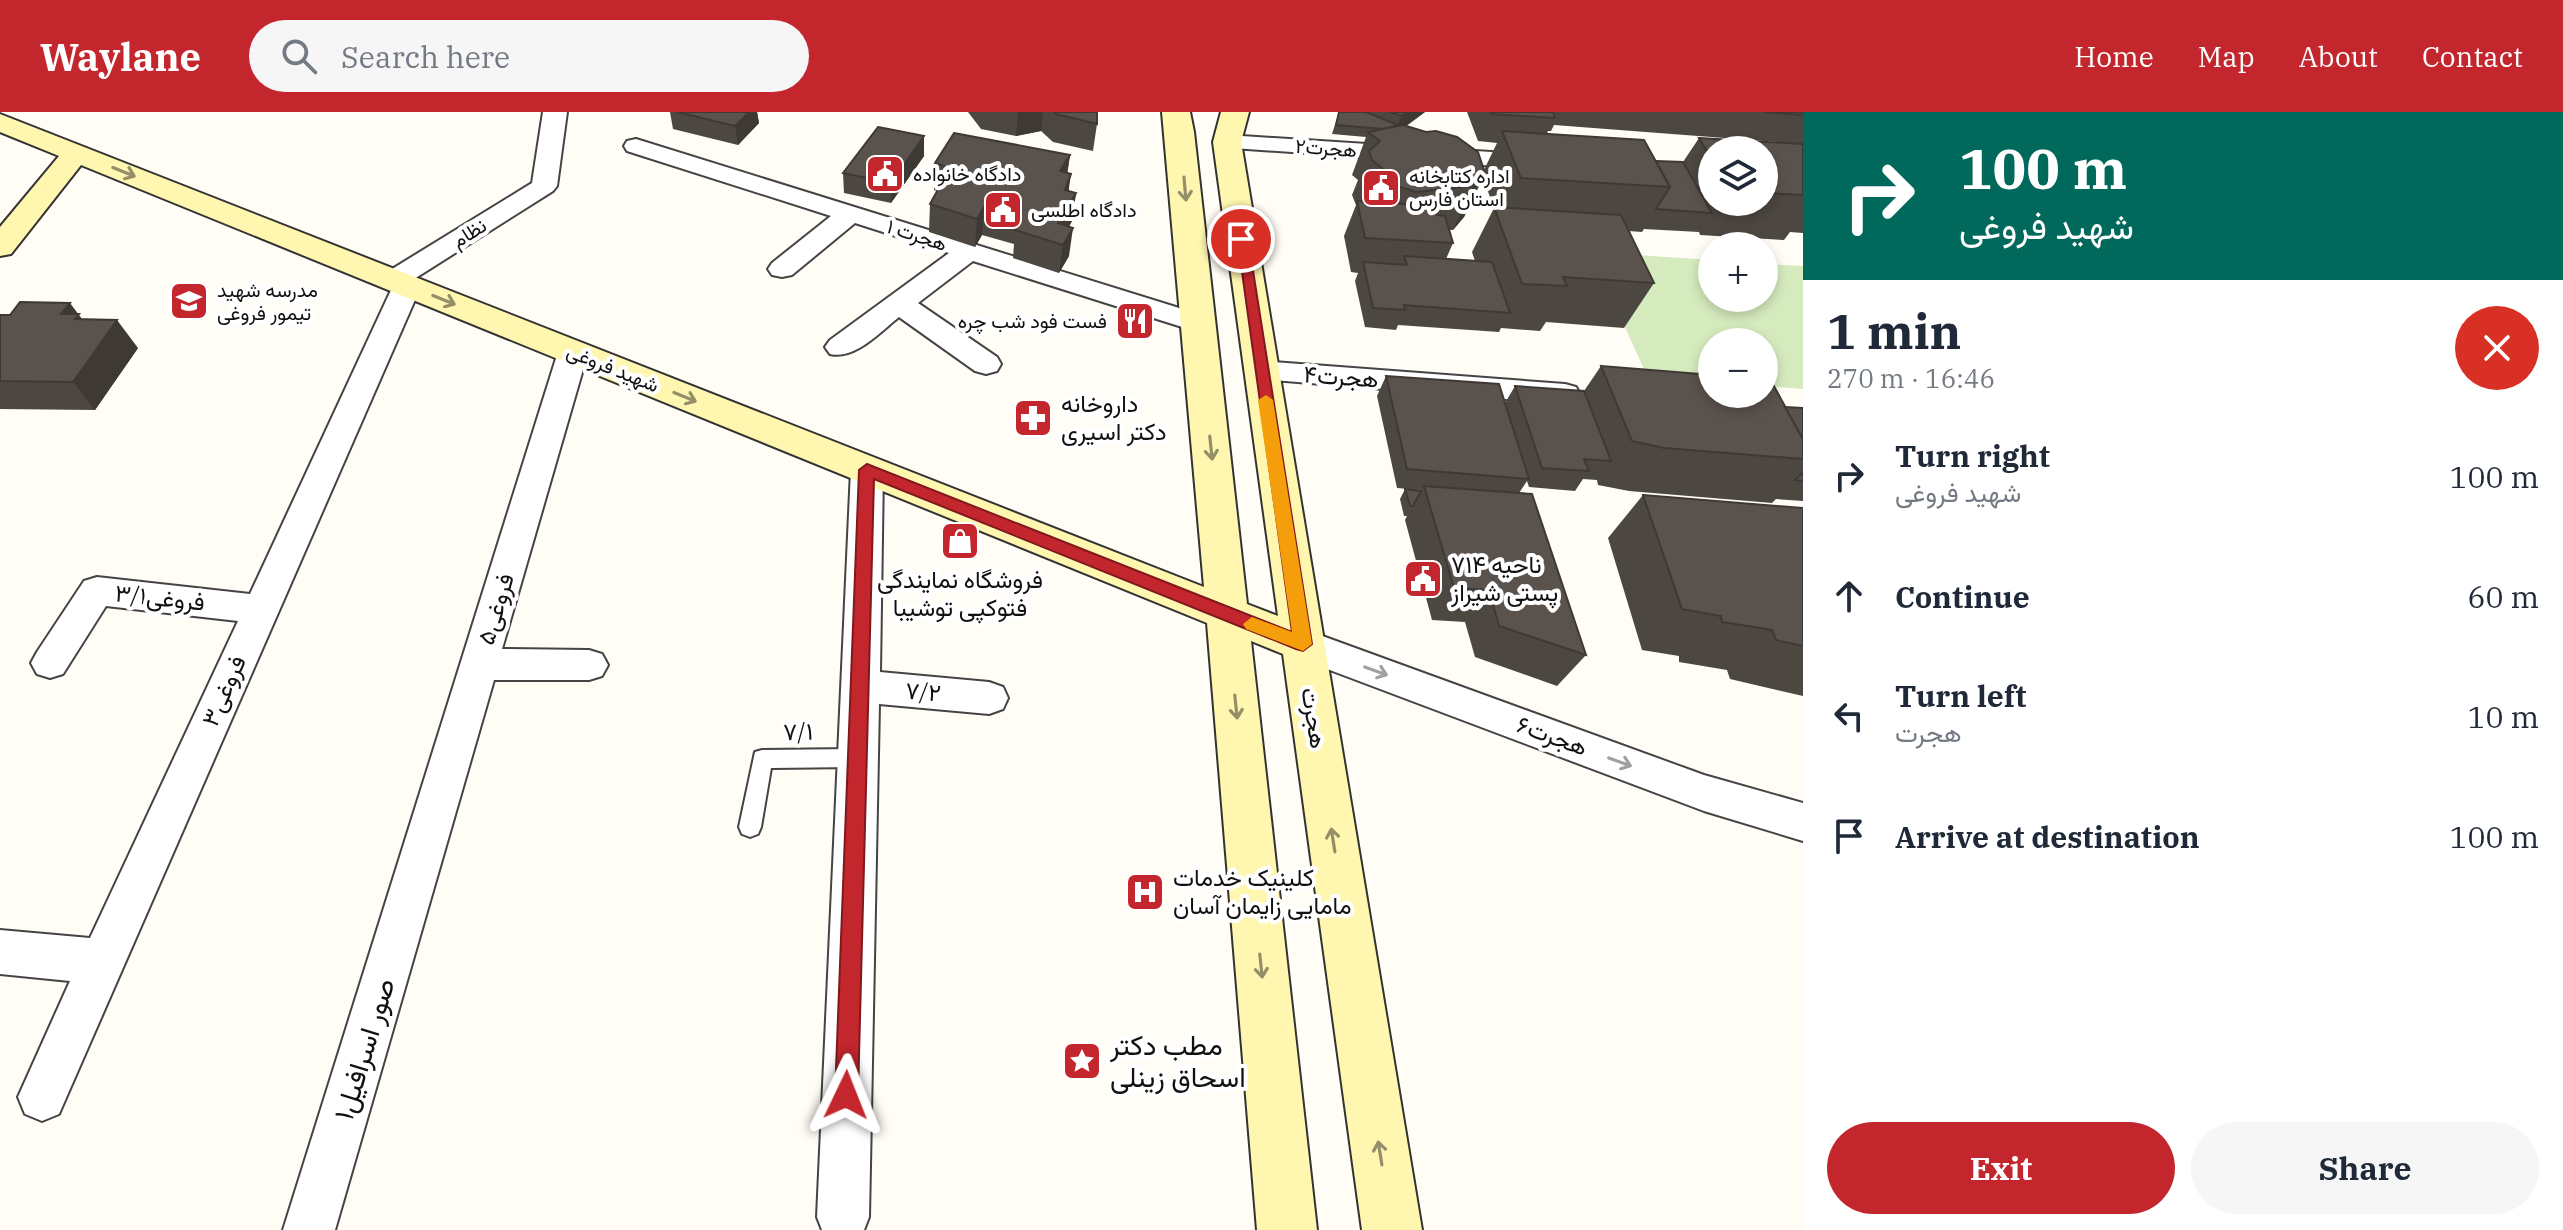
<!DOCTYPE html>
<html lang="en">
<head>
<meta charset="utf-8">
<style>
	:root { --surface:#fff; --page:#f6f6f7; --text:#1f2937; --muted:#747a83; --accent:#c4262e }
	body { margin:0; font-family:"IBM Plex Serif",Vazirmatn,serif; background:var(--page); color:var(--text); height:100vh; display:flex; flex-direction:column; font-size:30px; white-space:nowrap }
	* { box-sizing:border-box; margin:0 }
	p { font-size:26px; color:var(--muted) }
	.icon { flex:none; width:44px; height:44px; fill:none; stroke:currentColor; stroke-width:2; stroke-linecap:round; stroke-linejoin:round }
	.map { position:relative; flex:1; overflow:hidden }
	.panel { display:flex; flex-direction:column; background:var(--surface); width:760px }
	.panel>* { flex:none }
	.banner { background:#00695c; color:#fff; overflow:hidden }
	.buttons { position:absolute; left:1698px; top:24px; display:grid; gap:16px }
	.buttons a { display:grid; place-items:center; width:80px; height:80px; border-radius:50%; background:var(--surface); box-shadow:0 4px 12px #0003; font-size:40px }
	.pin { position:absolute; display:grid; place-items:center; width:68px; height:68px; color:#fff; margin:-34px; border:4px solid #fff; border-radius:50%; box-shadow:0 2px 8px #0007 }
	.me { position:absolute; width:88px; margin:-44px; rotate:2deg; stroke-linejoin:round; filter:drop-shadow(0 0 6px #0008) }
	.turn { display:flex; align-items:center; gap:28px; height:168px; padding:0 24px; font-size:36px }
	.turn .icon { width:104px; height:104px; stroke-width:2.5 }
	.turn b { display:block; font-size:56px; line-height:68px }
	.round { display:grid; place-items:center; flex:none; width:84px; height:84px; border-radius:42px; background:var(--page) }
	.overview { display:flex; align-items:center; justify-content:space-between; height:136px; padding:0 24px }
	h1 { font-size:48px; font-weight:700; line-height:60px }
	.action { display:flex; gap:16px; margin-top:auto; padding:16px 24px }
	.action a { flex:1; height:92px; border-radius:48px; background:var(--accent); color:#fff; font-size:32px; font-weight:700; line-height:92px; text-align:center }
	.action a+a { background:var(--page); color:var(--text) }
	ul { padding:0; list-style:none }
	li { display:flex; align-items:center; gap:24px; height:120px; padding:0 24px }
	li div { flex:1 }
	li b { display:block; font-size:30px }
	li em { font-style:normal }
	header { display:flex; align-items:center; gap:48px; box-sizing:border-box; height:112px; padding:0 40px; background:var(--accent); color:#fff }
	header strong { font-size:38px }
	nav { display:flex; gap:44px; margin-inline-start:auto; font-size:28px }
	.search { width:560px; height:72px; background:var(--page); display:flex; align-items:center; gap:20px; box-sizing:border-box; padding:0 28px; border-radius:44px; color:var(--muted); font-size:30px }
	main { display:flex; flex:1; min-height:0 }
	.map>svg:first-child { display:block }
	.green { fill:#d5ebbd }
	.lines { fill:none; stroke-linecap:round; stroke-linejoin:round }
	.lane-casing { stroke:#444; stroke-width:4 }
	.street-casing { stroke:#444; stroke-width:4 }
	.secondary-casing { stroke:#333; stroke-width:4 }
	.lane { fill:#fff; fill-rule:evenodd }
	.street { fill:#fff; fill-rule:evenodd }
	.secondary { fill:#fff6b0; fill-rule:evenodd }
	.wall { fill:#4d4742; fill-rule:evenodd }
	.shaded-wall { fill:#3f3936 }
	.building { fill:#5a524d; stroke:#3f3936; stroke-width:2 }
	.oneway { stroke:#948f68 }
	.oneway2 { stroke:#a0a0a0 }
	.route { fill:#c4262e; stroke:#7f191e; stroke-width:2 }
	.slow { fill:#f59e0b }
	.labels { text-anchor:middle; stroke-width:8; stroke-linejoin:round; paint-order:stroke }
	.far-street-label { font-size:20px; fill:#111; stroke:#fff }
	.far-poi-label { font-size:20px; fill:#111; stroke:#fff; text-anchor:start }
	.street-label { font-size:24px; fill:#111; stroke:#fff }
	.poi-label { font-size:24px; fill:#111; stroke:#fff; text-anchor:start }
	.near-poi-label { font-size:28px; fill:#111; stroke:#fff; text-anchor:start }
	.near-street-label { font-size:28px; fill:#111; stroke:#fff }
</style>
</head>
<body>
<header>
<strong>Waylane</strong>
<div class="search"><svg class="icon" aria-label="search" viewBox="0 0 24 24"><circle cx="10" cy="10" r="6"/><path d="M15 15l6 6"/></svg>Search here</div>
<nav><a>Home</a><a>Map</a><a>About</a><a>Contact</a></nav>
</header>
<main>
<div class="map">
<svg width="1803" height="1118" viewBox="0 0 1803 1118">
	<rect width="100%" height="100%" fill="#fffdf5"/>
	<!-- green -->
	<path class="green" d="M1591,140L1712,148V186H1764V152L1803,154V277L1764,274V230H1712V271L1648,266Z"/>
	<g class="lines">
		<defs>
			<path id="lane" d="M856,637L863,640L867,646L863,652L856,655L771,656L761,715L758,722L750,725L742,722L739,715L755,640L762,638Z"/>
			<g id="street">
				<path d="M543,0H567L557,74L553,79L414,167L421,174L59,1002L42,1009L25,1002L18,985L70,869L0,862V818L90,826L238,509L106,494L63,562L50,566L37,562L31,551L37,540L84,469L97,465L250,482L392,176L384,174L380,168L384,162L532,71Z"/>
				<path d="M1227,23L1539,43L1548,45L1551,50L1548,55L1539,57L1218,35L1215,30L1218,25Z"/>
				<path d="M636,27L1208,205L1213,211L1208,217L1198,220L973,149L918,191L997,245L1001,252L997,259L986,262L975,259L899,205C880,220 855,248 830,242L825,235L830,228L949,141L855,111L792,163L782,165L772,163L768,157L772,151L831,104L627,39L624,34L627,29Z"/>
				<path d="M573,230L584,233L588,240L502,537L589,538L602,542L608,553L602,564L589,568H494L335,1118H283L558,240L562,233Z"/>
				<path d="M1261,249L1565,272L1576,275L1580,282L1576,289L1565,292L1250,266L1246,259L1250,252Z"/>
				<path d="M867,346L879,350L883,358L880,560L989,570L1003,575L1008,586L1003,597L989,602L879,592L869,1105L864,1118H822L817,1105L851,358L855,350Z"/>
				<path d="M1303,517L1704,663L1803,691V729L1704,699L1290,543L1284,532L1290,521Z"/>
			</g>
			<path id="secondary" d="M1162,0H1190L1194,20L1247,492L1278,504L1213,30L1221,0H1249L1241,30L1422,1118H1362L1283,542L1251,529L1317,1118H1257L1207,511L81,53L11,142L0,144V115L59,44L0,20V2L1204,475Z"/>
		</defs>
		<!-- lane casing -->
		<use href="#lane" class="lane-casing"/>
		<!-- street casing -->
		<use href="#street" class="street-casing"/>
		<!-- secondary casing -->
		<use href="#secondary" class="secondary-casing"/>
		<!-- lane -->
		<use href="#lane" class="lane"/>
		<!-- street -->
		<use href="#street" class="street"/>
		<!-- secondary -->
		<use href="#secondary" class="secondary"/>
	</g>
	<!-- wall -->
	<g class="wall">
		<path d="M670,0H757L759,11L738,33L673,17Z"/>
		<path d="M968,0H1097V12L1093,39L1053,30L1041,19L1016,24L981,17Z"/>
		<path d="M1339,0H1425L1406,14L1484,58L1497,31L1478,29L1467,0H1803V32L1554,13L1551,19H1548L1547,22L1656,49L1683,50L1699,26L1803,32V121L1790,120L1784,128L1700,123L1699,120L1644,117L1642,120L1628,119L1654,171L1624,216L1546,210L1540,219L1501,216L1499,220L1398,213L1396,218L1365,215L1355,169L1358,161L1351,160L1344,124L1356,93L1352,83L1358,68L1352,63L1366,25L1332,22ZM1712,38H1764V90H1712ZM1483,66L1494,96L1472,140L1475,149L1446,147L1453,131L1449,118H1453L1464,105Z"/>
		<path d="M1070,43L1067,61L1069,79L1076,81L1072,109L1069,115V144L1059,161L1013,146L1014,132L982,123L975,135L929,120L930,92L937,79L934,78L935,51Z"/>
		<path d="M924,44L891,91L844,81L843,61Z"/>
		<path d="M0,203L82,207L138,236L95,298L0,297Z"/>
		<path d="M1601,254L1785,295L1803,296V389L1776,387L1772,391L1629,379L1598,373L1597,368L1583,367L1575,379L1529,375L1527,369L1519,381L1586,543L1557,574L1475,545L1465,510L1432,508L1405,408L1407,404H1404L1400,387L1405,377L1422,378L1397,376L1377,284L1386,264L1505,291L1515,274L1584,279Z"/>
		<path d="M1643,383L1803,396V584L1730,567L1727,558L1679,550V544L1642,538L1608,426Z"/>
	</g>
	<!-- shaded-wall -->
	<g class="shaded-wall">
		<path d="M749,0H757L759,11L738,33L735,14Z"/>
		<path d="M1018,0H1043L1041,19L1016,24Z"/>
		<path d="M1407,0H1425L1394,23L1401,4Z"/>
		<path d="M924,24V44L891,91V71Z"/>
		<path d="M1070,43L1066,71L1060,59Z"/>
		<path d="M1485,61L1464,105L1453,118L1473,74Z"/>
		<path d="M1071,62L1067,90L1076,81L1072,109L1058,132V111L1065,78Z"/>
		<path d="M984,95L982,123L975,135L977,107Z"/>
		<path d="M1073,116L1069,144L1059,161L1063,133Z"/>
		<path d="M70,191L91,219L61,202Z"/>
		<path d="M117,208L138,236L95,298L73,270Z"/>
	</g>
	<!-- building -->
	<g class="building">
		<path d="M677,0H749L735,14Z"/>
		<path d="M1054,0H1097V12L1056,2Z"/>
		<path d="M1339,0H1366L1398,13L1384,17L1336,13Z"/>
		<path d="M1391,0H1407L1401,4Z"/>
		<path d="M1490,0H1553L1555,6L1491,2Z"/>
		<path d="M1764,0H1803V3Z"/>
		<path d="M1403,13L1426,20L1436,19L1457,25L1478,40L1485,61L1473,74L1416,80L1378,68L1388,61L1372,48L1369,39L1380,29L1368,20Z"/>
		<path d="M878,15L924,24L891,71L843,61Z"/>
		<path d="M1502,19L1644,28L1670,75L1521,66Z"/>
		<path d="M954,21L1070,43L1060,59L1071,62L1065,78L1076,81L1058,111L1073,116L1063,133L1015,118L1021,106L984,95L977,107L930,92L950,56L935,51Z"/>
		<path d="M1699,26L1803,32V83L1764,81V38H1712V48Z"/>
		<path d="M1656,49L1683,50L1712,101L1656,97L1670,75Z"/>
		<path d="M1357,89L1434,94L1437,103L1445,104L1453,131L1365,126Z"/>
		<path d="M1494,95L1621,103L1654,171L1563,165L1567,174L1522,172Z"/>
		<path d="M1404,144L1492,150L1510,201L1404,193L1405,198L1373,196L1363,150L1407,153Z"/>
		<path d="M20,190L70,191L61,202H79L75,207L117,208L73,270L0,269V203H10Z"/>
		<path d="M1601,254L1712,263V282H1764V267H1770L1803,327V347L1664,336L1632,329Z"/>
		<path d="M1386,264L1499,272L1529,367L1407,357Z"/>
		<path d="M1515,274L1584,279L1611,349L1584,347L1589,359L1542,356Z"/>
		<path d="M1785,295L1803,296V327Z"/>
		<path d="M1803,360V369L1795,368Z"/>
		<path d="M1424,374L1532,382L1586,543L1499,514L1489,478L1454,476Z"/>
		<path d="M1405,377L1421,379L1413,394H1410Z"/>
		<path d="M1643,383L1803,396V534L1776,528L1772,518L1722,510L1721,504L1682,497Z"/>
	</g>
	<!-- one-way arrows -->
	<defs><path id="oneway-shaft" d="M-6 0H5M1.5-3L5.5 0L1.5 3" fill="none" stroke-width="1.6" stroke-linecap="round" stroke-linejoin="round" transform="scale(2)"/></defs>
	<g class="oneway">
		<use href="#oneway-shaft" transform="translate(124 60) rotate(22)"/>
		<use href="#oneway-shaft" transform="translate(1185 77) rotate(85)"/>
		<use href="#oneway-shaft" transform="translate(444 188) rotate(22)"/>
		<use href="#oneway-shaft" transform="translate(685 285) rotate(22)"/>
		<use href="#oneway-shaft" transform="translate(1211 336) rotate(84)"/>
		<use href="#oneway-shaft" transform="translate(1236 595) rotate(84)"/>
		<use href="#oneway-shaft" transform="translate(1333 728) rotate(-99)"/>
		<use href="#oneway-shaft" transform="translate(1261 854) rotate(84)"/>
		<use href="#oneway-shaft" transform="translate(1380 1041) rotate(-99)"/>
	</g>
	<g class="oneway2">
		<use href="#oneway-shaft" transform="translate(1376 559) rotate(20)"/>
		<use href="#oneway-shaft" transform="translate(1620 650) rotate(20)"/>
	</g>
	<!-- route -->
	<path class="route" d="M1237,124L1248,127L1312,532L1303,539L1296,537L874,367L858,983L855,991L846,995L838,991L835,983L859,358L867,352L872,354L1292,520Z"/>
	<!-- slow -->
	<path class="slow" d="M1266,283L1273,288L1312,532L1303,539L1246,517L1243,512L1252,505L1292,520L1258,288Z"/>
	<!-- icons -->
	<defs>
		<symbol id="civic-square" viewBox="-11 -11 22 22"><rect x="-9" y="-9" width="18" height="18" rx="4" fill="#c4262e" stroke="#fff"/><path d="M-.6-6.5H3V-4.5H.6V-3L4-1V1h2V6H-6V1h2V-1L-.6-3ZM-1.2 2.5V6h2.4V2.5Z" fill="#fff"/></symbol>
		<symbol id="school-square" viewBox="-11 -11 22 22"><rect x="-9" y="-9" width="18" height="18" rx="4" fill="#c4262e" stroke="#fff"/><path d="M0-5L7-2L0 1L-7-2ZM-4 1L0 2.5L4 1V4Q0 6-4 4Z" fill="#fff"/></symbol>
		<symbol id="restaurant-square" viewBox="-11 -11 22 22"><rect x="-9" y="-9" width="18" height="18" rx="4" fill="#c4262e" stroke="#fff"/><path d="M-5-6h1v4h1v-4h1v4h1v-4h1v5L-1.5 .5V6h-2V.5L-5-1ZM5-6V6H3V1.5H1.5Q1.5-4 5-6Z" fill="#fff"/></symbol>
		<symbol id="pharmacy-square" viewBox="-11 -11 22 22"><rect x="-9" y="-9" width="18" height="18" rx="4" fill="#c4262e" stroke="#fff"/><path d="M-2-6h4v4h4v4h-4v4h-4v-4h-4v-4h4Z" fill="#fff"/></symbol>
		<symbol id="shop-square" viewBox="-11 -11 22 22"><rect x="-9" y="-9" width="18" height="18" rx="4" fill="#c4262e" stroke="#fff"/><path d="M-5-2.5h2.3a2.7 3.5 0 0 1 5.4 0H5L5.5 6h-11ZM-1.5-2.5h3a1.5 2.3 0 0 0-3 0Z" fill="#fff"/></symbol>
		<symbol id="hospital-square" viewBox="-11 -11 22 22"><rect x="-9" y="-9" width="18" height="18" rx="4" fill="#c4262e" stroke="#fff"/><path d="M-5-5h3v3.5h4V-5h3V5h-3V1.5h-4V5h-3Z" fill="#fff"/></symbol>
		<symbol id="sight-square" viewBox="-11 -11 22 22"><rect x="-9" y="-9" width="18" height="18" rx="4" fill="#c4262e" stroke="#fff"/><path d="M0-6L1.8-2.2L6-1.7L2.9 1.2L3.7 5.4L0 3.3L-3.7 5.4L-2.9 1.2L-6-1.7L-1.8-2.2Z" fill="#fff"/></symbol>
	</defs>
	<g fill-rule="evenodd">
		<use href="#civic-square" x="863" y="40" width="44" height="44"/>
		<use href="#civic-square" x="1359" y="54" width="44" height="44"/>
		<use href="#civic-square" x="981" y="76" width="44" height="44"/>
		<use href="#school-square" x="167" y="167" width="44" height="44"/>
		<use href="#restaurant-square" x="1113" y="187" width="44" height="44"/>
		<use href="#pharmacy-square" x="1011" y="284" width="44" height="44"/>
		<use href="#shop-square" x="938" y="407" width="44" height="44"/>
		<use href="#civic-square" x="1401" y="445" width="44" height="44"/>
		<use href="#hospital-square" x="1123" y="758" width="44" height="44"/>
		<use href="#sight-square" x="1060" y="927" width="44" height="44"/>
	</g>
	<g class="labels">
		<!-- far-street labels -->
		<g class="far-street-label">
			<text transform="translate(1326 36) rotate(4)" y="7">هجرت۲</text>
			<text transform="translate(469 121) rotate(-32)" y="7">نظام</text>
			<text transform="translate(917 123) rotate(18)" y="7">هجرت ۱</text>
			<text transform="translate(613 256) rotate(22)" y="7">شهید فروغی</text>
		</g>
		<!-- far-poi labels -->
		<g class="far-poi-label">
			<text x="913" y="69">دادگاه خانواده</text>
			<text x="1409" y="71">اداره کتابخانه<tspan x="1409" dy="23">استان فارس</tspan></text>
			<text x="1031" y="105">دادگاه اطلسی</text>
			<text x="217" y="185">مدرسه شهید<tspan x="217" dy="23">تیمور فروغی</tspan></text>
			<text x="1107" y="216" text-anchor="end">فست فود شب چره</text>
		</g>
		<!-- street labels -->
		<g class="street-label">
			<text transform="translate(1341 265) rotate(4)" y="8">هجرت۴</text>
			<text transform="translate(160 486) rotate(6)" y="8">فروغی۳/۱</text>
			<text transform="translate(496 497) rotate(-73)" y="8">فروغی۵</text>
			<text transform="translate(224 579) rotate(-66)" y="8">فروغی۳</text>
			<text transform="translate(923 580) rotate(5)" y="8">۷/۲</text>
			<text transform="translate(1314 606) rotate(81)" y="8">هجرت</text>
			<text transform="translate(798 620) rotate(-1)" y="8">۷/۱</text>
			<text transform="translate(1552 624) rotate(20)" y="8">هجرت۶</text>
		</g>
		<!-- poi labels -->
		<g class="poi-label">
			<text x="1061" y="300">داروخانه<tspan x="1061" dy="28">دکتر اسیری</tspan></text>
			<text x="1451" y="461">ناحیه ۷۱۴<tspan x="1451" dy="28">پستی شیراز</tspan></text>
			<text x="960" y="476" text-anchor="middle">فروشگاه نمایندگی<tspan x="960" dy="28">فتوکپی توشیبا</tspan></text>
			<text x="1173" y="774">کلینیک خدمات<tspan x="1173" dy="28">مامایی زایمان آسان</tspan></text>
		</g>
		<!-- near-poi labels -->
		<g class="near-poi-label">
			<text x="1110" y="943">مطب دکتر<tspan x="1110" dy="32">اسحاق زینلی</tspan></text>
		</g>
		<!-- near-street labels -->
		<g class="near-street-label">
			<text transform="translate(364 937) rotate(-73)" y="10">۱صور اسرافیل</text>
		</g>
	</g>
</svg>
<div class="buttons">
<a><svg class="icon" aria-label="layers" viewBox="0 0 24 24"><path d="M12 4l9 5-9 5-9-5zM3 14l9 5 9-5"/></svg></a>
<a>+</a>
<a>−</a>
</div>
<div class="pin" style="left:1241px;top:127px;background:#d93025"><svg class="icon" aria-label="arrive" viewBox="0 0 24 24"><path d="M6 21V4h12l-3 4 3 4H6"/></svg></div>
<svg class="me" style="left:846px;top:983px" viewBox="-20 -20 40 40"><path d="M0-17L14 15 0 8-14 15z" fill="#c4262e" stroke="#fff" stroke-width="4"/></svg>
</div>
<section class="panel">
<div class="banner">
<div class="turn"><svg class="icon" aria-label="right" viewBox="0 0 24 24"><path d="M7 20v-9h11M14 6l5 5-5 5"/></svg><div><b>100 m</b>شهید فروغی</div></div>
</div>
<div class="overview"><div><h1>1 min</h1><p>270 m · 16:46</p></div><a class="round" style="background:#d93025;color:#fff"><svg class="icon" aria-label="close" viewBox="0 0 24 24"><path d="M6 6l12 12M18 6L6 18"/></svg></a></div>
<ul>
<li><svg class="icon" aria-label="right" viewBox="0 0 24 24"><path d="M7 20v-9h11M14 6l5 5-5 5"/></svg><div><b>Turn right</b><p>شهید فروغی</p></div><em>100 m</em></li>
<li><svg class="icon" aria-label="ahead" viewBox="0 0 24 24"><path d="M12 20V5M6 11l6-6 6 6"/></svg><div><b>Continue</b></div><em>60 m</em></li>
<li><svg class="icon" aria-label="left" viewBox="0 0 24 24"><path d="M17 20v-9H6M10 6l-5 5 5 5"/></svg><div><b>Turn left</b><p>هجرت</p></div><em>10 m</em></li>
<li><svg class="icon" aria-label="arrive" viewBox="0 0 24 24"><path d="M6 21V4h12l-3 4 3 4H6"/></svg><div><b>Arrive at destination</b></div><em>100 m</em></li>
</ul>
<div class="action"><a>Exit</a><a>Share</a></div>
</section>
</main>
</body>
</html>
